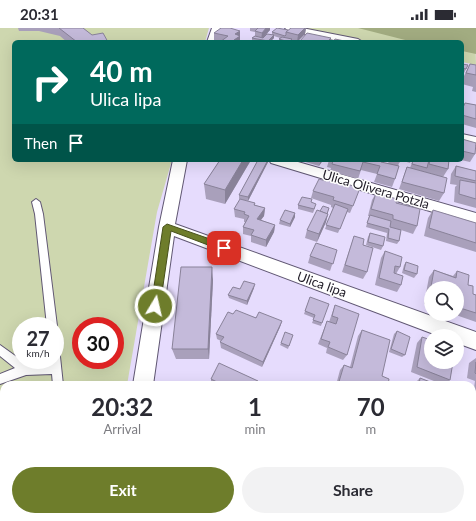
<!DOCTYPE html>
<html lang="en">
<head>
<meta charset="utf-8">
<style>
	:root { --surface:#fff; --page:#f2f2f3; --text:#2b2b33; --muted:#7c7c81; --accent:#6e7d2b }
	body { margin:0; font-family:Lato,sans-serif; background:var(--page); color:var(--text); height:100vh; display:flex; flex-direction:column; font-size:15px; white-space:nowrap }
	* { box-sizing:border-box; margin:0 }
	p { font-size:13px; color:var(--muted) }
	.icon { flex:none; width:22px; height:22px; fill:none; stroke:currentColor; stroke-width:2; stroke-linecap:round; stroke-linejoin:round }
	.map { position:relative; flex:1; overflow:hidden }
	.details { position:absolute; left:0px; top:353px; width:476px; height:140px; display:flex; flex-direction:column; background:var(--surface); border-radius:12px 12px 0 0; box-shadow:0 4px 16px #0002 }
	.details>* { flex:none }
	.top-card { position:absolute; left:12px; top:12px; width:452px; height:122px; border-radius:6px; box-shadow:0 4px 16px #0002; background:#00695c; color:#fff; overflow:hidden }
	.controls { position:absolute; left:424px; top:253px; display:grid; gap:8px }
	.controls a { display:grid; place-items:center; width:40px; height:40px; border-radius:50%; background:var(--surface); box-shadow:0 4px 16px #0002; font-size:20px }
	.speed { position:absolute; left:12px; top:289px; display:flex; gap:8px; font-size:20px; font-weight:700; text-align:center }
	.speed>* { display:grid; place-content:center; width:52px; height:52px; border-radius:50%; background:var(--surface); box-shadow:0 4px 16px #0002; line-height:1 }
	.speed small { font-size:10px; font-weight:400 }
	.speed .limit { border:6px solid #d22; background:#fff; color:#111 }
	.pin { position:absolute; display:grid; place-items:center; width:34px; height:34px; color:#fff; margin:-17px; border-radius:8px; box-shadow:0 2px 6px #0006 }
	.me { position:absolute; width:44px; margin:-22px; rotate:9deg; stroke-linejoin:round; filter:drop-shadow(0 0 3px #0008) }
	.turn { display:flex; align-items:center; gap:14px; height:84px; padding:0 12px; font-size:18px }
	.turn .icon { width:52px; height:52px; stroke-width:2.5 }
	.turn b { display:block; font-size:28px; line-height:34px }
	.then { display:flex; align-items:center; height:38px; padding:0 12px; background:#0003; gap:8px; font-size:15px }
	.eta { display:flex; justify-content:space-evenly; align-items:center; height:68px; text-align:center }
	.eta b { font-size:24px; font-weight:700; line-height:28px }
	.cta { display:flex; gap:8px; margin-top:auto; padding:8px 12px }
	.cta a { flex:1; height:46px; border-radius:24px; background:var(--accent); color:#fff; font-size:16px; font-weight:700; line-height:46px; text-align:center }
	.cta a+a { background:var(--page); color:var(--text) }
	.status { display:flex; justify-content:space-between; align-items:center; height:28px; padding:0 20px; background:var(--surface); direction:ltr }
	.status svg { height:11px; fill:currentColor }
	.map>svg:first-child { display:block }
	.green { fill:#ced7af; fill-rule:evenodd }
	.water { fill:#a2ac81 }
	.lines { fill:none; stroke-linecap:round; stroke-linejoin:round }
	.service-casing { stroke:#605773; stroke-width:2 }
	.minor-casing { stroke:#605773; stroke-width:2 }
	.service { fill:#fff; fill-rule:evenodd }
	.minor { fill:#fff; fill-rule:evenodd }
	.wall { fill:#a9a0bb }
	.shaded-wall { fill:#898299 }
	.building { fill:#c4bada; stroke:#898299 }
	.route { fill:#6e7d2b; stroke:#48511c }
	.labels { text-anchor:middle; stroke-width:3; stroke-linejoin:round; paint-order:stroke }
	.street-label { font-size:13px; fill:#211d28; stroke:#fff }
</style>
</head>
<body>
<div class="status"><b>20:31</b><svg viewBox="0 0 49 12"><path d="M0 12V9h3v3zM5 12V6h3v6zM10 12V3h3v9zM15 12V0h3v12zM26 1h20v11H26zM47 4h2v5h-2z"/></svg></div>
<div class="map">
<svg width="476" height="493" viewBox="0 0 476 493">
	<rect width="100%" height="100%" fill="#e6dcfd"/>
	<!-- green -->
	<g class="green">
		<path d="M0,0H209L205,14H14V132H172L157,184L127,357H4V489H103L102,493H0ZM21,298H55V332H21ZM81,298H115V332H81Z"/>
		<path d="M299,0H475L476,37L462,34V14H372Z"/>
	</g>
	<!-- water -->
	<path class="water" d="M358,0H476V26L462,23V14H413Z"/>
	<g class="lines">
		<defs>
			<g id="service">
				<path d="M36,171L40,174L43,186L57,298L55,301V298H47L35,186L32,174Z"/>
				<path d="M0,317L28,337L51,335V332H55V317L59,319L63,357H53L52,346L26,347L0,356V346L15,340L0,328Z"/>
				<path d="M57,489H71L72,493H58Z"/>
			</g>
			<g id="minor">
				<path d="M212,0H220L217,14H207Z"/>
				<path d="M285,0H302L358,11L363,14H344L289,3Z"/>
				<path d="M462,106L476,109V117L462,114Z"/>
				<path d="M173,132H187L175,196L476,304V322L457,315V308H439L174,208L153,357H133L159,199Z"/>
				<path d="M269,132H291L476,185V197L271,135Z"/>
				<rect x="110" y="489" width="26" height="4"/>
			</g>
		</defs>
		<!-- service casing -->
		<use href="#service" class="service-casing"/>
		<!-- minor casing -->
		<use href="#minor" class="minor-casing"/>
		<!-- service -->
		<use href="#service" class="service"/>
		<!-- minor -->
		<use href="#minor" class="minor"/>
	</g>
	<!-- wall -->
	<g class="wall">
		<path d="M18,0H83L92,7L108,14H67L60,8L39,3H19Z"/>
		<path d="M250,0H270V2L263,10L272,7V4L288,2L291,0H306L305,6L297,14L292,12L291,14H279V11L280,10L274,8V10L270,14H252V10L255,8V4L250,3Z"/>
		<path d="M240,3V13H220L214,12V5Z"/>
		<path d="M462,36L468,37L464,45H462Z"/>
		<path d="M470,36L476,37V64L472,63L473,59L462,56V52Z"/>
		<path d="M465,75L476,77V100L462,96V80Z"/>
		<path d="M462,111L475,126L470,134L461,132H462Z"/>
		<path d="M220,132H251L225,176L206,171L204,156Z"/>
		<path d="M258,132H268V134L248,173L239,171V167Z"/>
		<path d="M302,132H323L319,138L302,133Z"/>
		<path d="M329,132H382L381,134L388,136L389,132H411L410,135L400,132L398,138L395,151L392,159L374,154L377,146L361,142L358,151L330,143L331,140L327,139Z"/>
		<path d="M413,132H449L448,141L443,149L414,141L444,165L439,173L399,161L404,147L407,139L410,140Z"/>
		<path d="M456,138L476,143V180L454,174L455,159L457,157L450,156L451,146Z"/>
		<path d="M313,163L357,168L350,185L347,184L338,205L325,201L333,180L331,179V177L311,170Z"/>
		<path d="M376,165L396,175L417,198L413,206L401,202L399,213L397,216L386,213L387,205L366,199L369,188H368L372,172Z"/>
		<path d="M255,175V177L265,180L264,188L261,192L275,197L274,204L266,219L251,214V208L243,206V199L245,194H244V191L235,189L234,181Z"/>
		<path d="M311,175L315,180L313,185L298,181V177Z"/>
		<path d="M329,180L327,186H328L326,194L317,214L305,210L307,202L320,183Z"/>
		<path d="M433,182L476,195V224L424,208L428,190Z"/>
		<path d="M295,185V189L290,199L279,196L280,192Z"/>
		<path d="M370,205L383,218L381,222L366,217L368,209Z"/>
		<path d="M354,208L363,217L367,244L363,251L342,244Z"/>
		<path d="M337,222L330,243L308,235L310,228Z"/>
		<path d="M385,223L400,239L396,246L401,257L397,264L375,257L381,230Z"/>
		<path d="M406,234L417,246L414,250L402,245L404,237Z"/>
		<path d="M434,242L453,248L457,243L468,257L473,266L476,267V294L453,286H457V260H431V278L424,276L429,249Z"/>
		<path d="M213,252L209,331H176L172,321Z"/>
		<path d="M254,260L247,277L229,270L228,267L240,261Z"/>
		<path d="M310,269L322,295L321,298L312,295L314,290L304,286Z"/>
		<path d="M335,277L347,327L343,332L326,325L327,320L318,316L327,293L329,294Z"/>
		<path d="M233,286L282,293L280,299L262,339L221,320L220,314L221,313L217,311L216,306Z"/>
		<path d="M362,302L382,348L388,357H336L340,342L344,337L350,339L358,308Z"/>
		<path d="M397,303L405,327L402,329L389,324L394,306Z"/>
		<path d="M292,309L288,321L280,317L281,315Z"/>
		<path d="M422,309L450,352L444,357L411,344L417,315Z"/>
		<path d="M476,330V368L473,367L475,353L467,350L469,335Z"/>
		<path d="M420,350L438,357H416L417,353Z"/>
		<path d="M211,351L258,353L256,357H218L211,354Z"/>
		<path d="M472,382L476,384V416L472,414Z"/>
	</g>
	<!-- shaded-wall -->
	<g class="shaded-wall">
		<path d="M266,0H270V2L261,12L262,5Z"/>
		<path d="M305,0H306L305,6L297,14L298,7Z"/>
		<path d="M240,3V14H234L235,6Z"/>
		<path d="M274,7V10L270,14H268Z"/>
		<path d="M243,132H251L225,176V162Z"/>
		<path d="M268,132V134L248,173V169Z"/>
		<path d="M321,132H323L319,138Z"/>
		<path d="M265,180L264,188L256,198L257,191Z"/>
		<path d="M295,185V189L290,199V196Z"/>
		<path d="M328,186L326,194L317,214L319,206Z"/>
		<path d="M275,197L274,204L266,219V212Z"/>
		<path d="M212,239L213,252L209,331L208,321Z"/>
		<path d="M255,256L254,260L247,277V273Z"/>
		<path d="M282,293L280,299L262,339L263,334Z"/>
	</g>
	<!-- building -->
	<g class="building">
		<path d="M59,0H83L92,7L103,5L108,14H77Z"/>
		<path d="M221,0H230L240,3L235,6L240,8L234,12L242,14H220L228,8L214,5Z"/>
		<path d="M258,0H266L262,5L255,3Z"/>
		<path d="M277,0L288,2L286,4V7L285,8L272,4Z"/>
		<path d="M291,0H305L298,7L286,4Z"/>
		<path d="M307,5L331,10L328,13H322L321,14H299Z"/>
		<path d="M267,6L274,7L268,13L252,10L255,8L263,10Z"/>
		<path d="M282,9L292,11L289,14L279,11Z"/>
		<path d="M335,11L349,14H333Z"/>
		<path d="M322,13L332,14H321Z"/>
		<path d="M462,36L468,37L466,41L462,40Z"/>
		<path d="M470,36L476,37V47L466,45Z"/>
		<path d="M465,75L476,77V91L462,87V82Z"/>
		<path d="M462,111L476,115L475,126L462,123Z"/>
		<path d="M220,132H243L225,162L204,156Z"/>
		<path d="M258,132H268L248,169L239,167Z"/>
		<path d="M330,132H382L381,134L399,138L395,151L377,146L380,138L363,134L360,143L332,136L333,133Z"/>
		<path d="M394,132H400V134Z"/>
		<path d="M413,132H429L427,140L412,136Z"/>
		<path d="M430,132H449L448,141L429,136Z"/>
		<path d="M456,138L476,143V153L455,148Z"/>
		<path d="M407,139L447,150L444,165L402,154Z"/>
		<path d="M327,150L360,160L353,178L333,172L334,169L313,163L319,151L326,153Z"/>
		<path d="M460,152L476,155V171L459,166Z"/>
		<path d="M376,165L397,171L396,175L420,181L417,198L393,191V187L371,181Z"/>
		<path d="M302,169L312,171L311,174L316,176L314,181L298,177Z"/>
		<path d="M240,171L255,175L254,177L265,180L257,191L275,197L266,212L251,207L254,202L243,199L249,188L244,186L245,184L234,181Z"/>
		<path d="M335,176L348,181L340,201L326,197Z"/>
		<path d="M323,178L329,180L327,186L320,183Z"/>
		<path d="M285,182L295,185L290,196L280,192Z"/>
		<path d="M317,182L328,186L319,206L307,202Z"/>
		<path d="M433,182L476,195V215L429,200Z"/>
		<path d="M370,187L391,193L390,199L401,202L399,213L388,210L389,201L367,195Z"/>
		<path d="M370,205L385,209L383,218L368,214Z"/>
		<path d="M354,208L364,211L363,217L373,220L367,244L345,237Z"/>
		<path d="M316,215L337,222L333,236L310,228Z"/>
		<path d="M385,223L402,229L400,239L395,238L394,245L403,248L401,257L379,250Z"/>
		<path d="M406,234L418,238L417,246L404,242Z"/>
		<path d="M181,239H212L208,321H172Z"/>
		<path d="M434,242L456,250L457,243L469,247L468,257L473,258V266L476,267V285L457,279V260H431V270H429Z"/>
		<path d="M244,253L255,256L247,273L228,267L233,259L240,261Z"/>
		<path d="M310,269L329,276L322,295L313,292L315,287L305,283Z"/>
		<path d="M335,277L359,286L347,327L328,319L330,314L321,311L327,293L336,296L338,290L332,288Z"/>
		<path d="M236,282L256,290L259,284L282,293L263,334L220,314L224,309L216,306L228,284L233,286Z"/>
		<path d="M362,302L390,312L382,348L389,351L388,357H338L344,337L352,340Z"/>
		<path d="M397,303L410,309L405,327L391,321Z"/>
		<path d="M285,304L293,307L289,318L281,315Z"/>
		<path d="M422,309L431,312V334H453L450,352L417,339Z"/>
		<path d="M476,334V346L475,345Z"/>
		<path d="M219,335L258,353L256,357H223L211,351Z"/>
		<path d="M420,350L438,357H419Z"/>
		<path d="M472,382L476,384V409L472,408Z"/>
		<path d="M220,489V493H182L183,490Z"/>
		<path d="M181,490V493H153V491Z"/>
	</g>
	<!-- route -->
	<path class="route" d="M167,196L227,217L228,220L224,223L171,203L160,278L159,281L155,282L152,281L151,278L163,199Z"/>
	<g class="labels">
		<!-- street labels -->
		<g class="street-label">
			<text transform="translate(376 161) rotate(16)" y="5">Ulica Olivera Potzla</text>
			<text transform="translate(322 256) rotate(20)" y="5">Ulica lipa</text>
		</g>
	</g>
</svg>
<div class="controls">
<a><svg class="icon" aria-label="search" viewBox="0 0 24 24"><circle cx="10" cy="10" r="6"/><path d="M15 15l6 6"/></svg></a>
<a><svg class="icon" aria-label="layers" viewBox="0 0 24 24"><path d="M12 4l9 5-9 5-9-5zM3 14l9 5 9-5"/></svg></a>
</div>
<div class="speed"><div>27<small>km/h</small></div><div class="limit">30</div></div>
<div class="pin" style="left:224px;top:220px;background:#d93025"><svg class="icon" aria-label="arrive" viewBox="0 0 24 24"><path d="M6 21V4h12l-3 4 3 4H6"/></svg></div>
<svg class="me" style="left:155px;top:278px" viewBox="-20 -20 40 40"><circle r="17" fill="#6e7d2b" stroke="#fff" stroke-width="3"/><path d="M0-11L8 9 0 5-8 9z" fill="#fff"/></svg>
<div class="top-card">
<div class="turn"><svg class="icon" aria-label="right" viewBox="0 0 24 24"><path d="M7 20v-9h11M14 6l5 5-5 5"/></svg><div><b>40 m</b>Ulica lipa</div></div>
<div class="then">Then<svg class="icon" aria-label="arrive" viewBox="0 0 24 24"><path d="M6 21V4h12l-3 4 3 4H6"/></svg></div>
</div>
<section class="details">
<div class="eta">
<div><b>20:32</b><p>Arrival</p></div>
<div><b>1</b><p>min</p></div>
<div><b>70</b><p>m</p></div>
</div>
<div class="cta"><a>Exit</a><a>Share</a></div>
</section>
</div>
</body>
</html>
